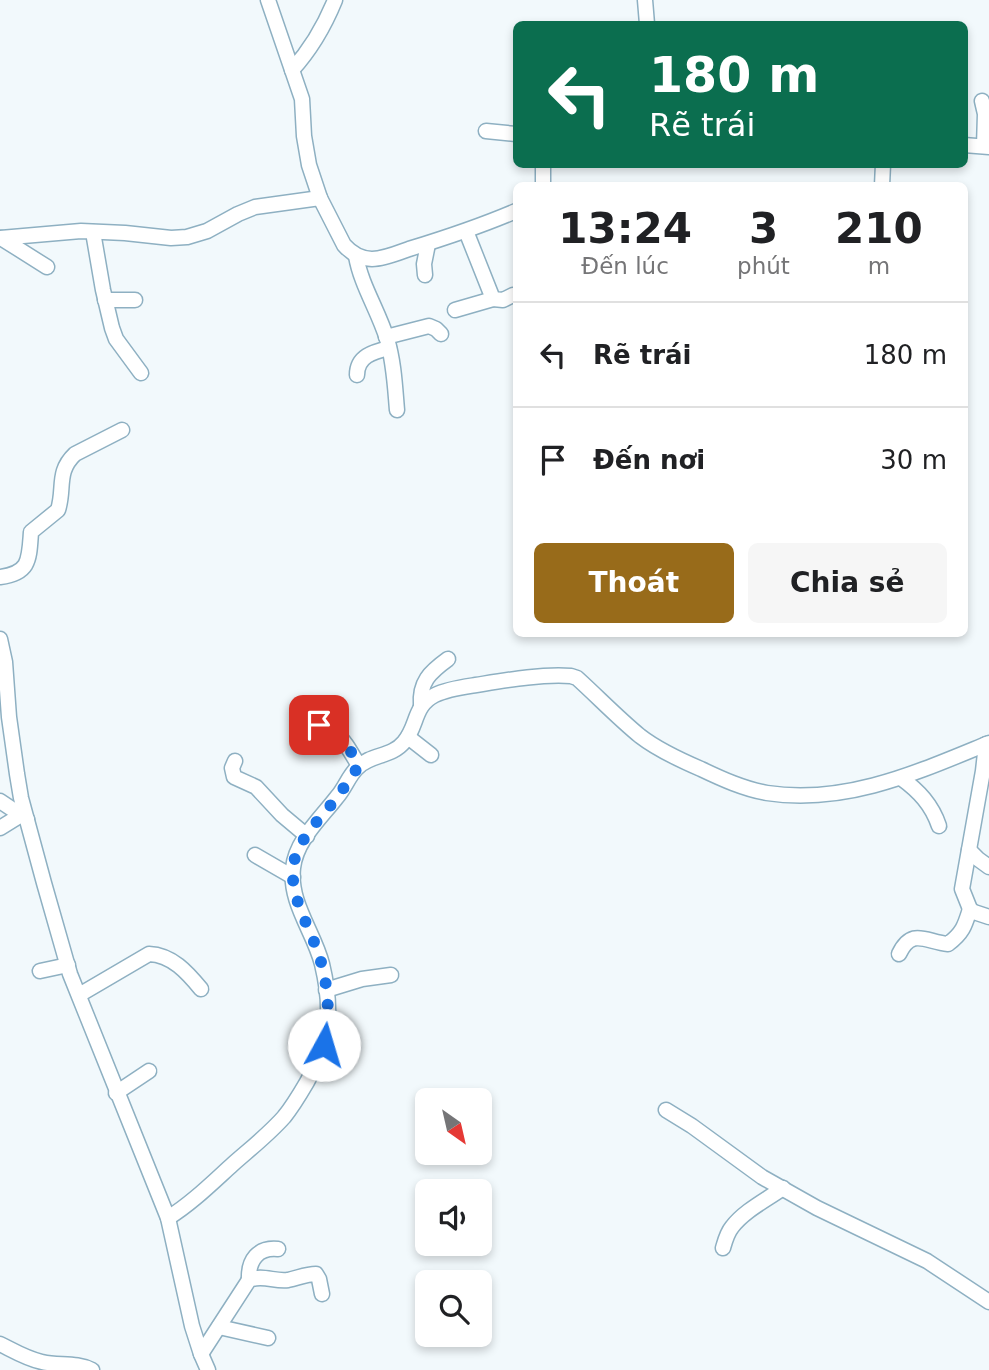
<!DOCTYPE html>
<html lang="vi">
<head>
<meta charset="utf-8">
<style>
	:root { --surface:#fff; --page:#f6f6f6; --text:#202124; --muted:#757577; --line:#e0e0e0; --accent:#986b1a }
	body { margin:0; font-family:"DejaVu Sans",sans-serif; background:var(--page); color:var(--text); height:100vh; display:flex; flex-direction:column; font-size:26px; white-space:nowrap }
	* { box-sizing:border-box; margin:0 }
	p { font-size:23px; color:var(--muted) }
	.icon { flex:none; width:38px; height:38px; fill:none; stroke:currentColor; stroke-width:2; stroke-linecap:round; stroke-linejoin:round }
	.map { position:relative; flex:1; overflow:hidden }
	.panel { position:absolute; left:513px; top:182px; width:455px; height:455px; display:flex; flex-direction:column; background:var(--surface); border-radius:10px; box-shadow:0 4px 10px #0003 }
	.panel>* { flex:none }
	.top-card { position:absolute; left:513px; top:21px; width:455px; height:147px; border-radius:10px; box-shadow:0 4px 10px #0003; background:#0b6e4f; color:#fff; overflow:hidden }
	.needle { width:46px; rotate:146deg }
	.fabs { position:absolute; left:415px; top:1088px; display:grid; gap:14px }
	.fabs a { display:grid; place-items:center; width:77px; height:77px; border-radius:10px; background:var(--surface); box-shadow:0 4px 10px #0003; font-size:35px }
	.pin { position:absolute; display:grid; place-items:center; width:60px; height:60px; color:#fff; margin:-30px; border-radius:14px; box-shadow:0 4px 10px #0006 }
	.me { position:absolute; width:77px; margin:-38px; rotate:6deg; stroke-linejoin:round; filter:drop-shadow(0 0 5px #0008) }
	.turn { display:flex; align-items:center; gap:24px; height:147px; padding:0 21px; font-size:32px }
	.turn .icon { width:91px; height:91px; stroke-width:2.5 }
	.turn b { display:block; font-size:49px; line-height:60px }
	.eta { display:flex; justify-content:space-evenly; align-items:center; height:119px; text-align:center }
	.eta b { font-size:42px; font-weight:800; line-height:49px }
	.action { display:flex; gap:14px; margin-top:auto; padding:14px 21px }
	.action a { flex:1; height:80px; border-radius:10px; background:var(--accent); color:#fff; font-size:28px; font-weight:800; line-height:80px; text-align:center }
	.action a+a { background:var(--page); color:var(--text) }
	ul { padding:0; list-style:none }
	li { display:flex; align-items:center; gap:21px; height:105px; padding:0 21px; border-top:2px solid var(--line) }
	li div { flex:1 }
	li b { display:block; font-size:26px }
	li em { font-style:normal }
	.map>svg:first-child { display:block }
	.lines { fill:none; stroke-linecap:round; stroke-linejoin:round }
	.minor-casing { stroke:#8eb0c2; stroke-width:17 }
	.minor { stroke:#fff; stroke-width:14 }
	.route { stroke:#1a73e8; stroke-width:12; stroke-dasharray:0 21.6 }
</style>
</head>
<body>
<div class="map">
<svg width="989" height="1370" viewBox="0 0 989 1370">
	<rect width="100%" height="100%" fill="#f2f9fc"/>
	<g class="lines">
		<defs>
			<g id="minor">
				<path d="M268,0L302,99L304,136L309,165L320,198L344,245C352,254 361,259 372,259C384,259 398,253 409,249C445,238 481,226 516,211"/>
				<path d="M645,0L647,24"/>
				<path d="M292,70C312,48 324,27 335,0"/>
				<path d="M982,101L985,114L984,146"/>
				<path d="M486,131L516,134"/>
				<path d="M964,145L989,147"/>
				<path d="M543,164V186"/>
				<path d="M882,186L883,164"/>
				<path d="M466,231L493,299L503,300L513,295"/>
				<path d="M93,232L103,290L112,328L116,339L141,373"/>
				<path d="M0,238L81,231L125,233L171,238L187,237L207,231L238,214L255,207L320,198"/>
				<path d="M1,238L47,267"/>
				<path d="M356,256C361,285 378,310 387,339C394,362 395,387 397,410"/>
				<path d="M425,275L424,264L428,244"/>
				<path d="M105,300H135"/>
				<path d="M455,310L493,299"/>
				<path d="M386,337L429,326L436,329L441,334"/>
				<path d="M357,375C357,356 373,352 389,348"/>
				<path d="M0,577C30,573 29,560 31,532L58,510C65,488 56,472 75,454L122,430"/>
				<path d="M0,639L5,662L9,717L17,774L21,798L44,883L70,974L168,1218L192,1326L201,1354L208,1370"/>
				<path d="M421,706C419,682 430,672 448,659"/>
				<path d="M307,723C340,729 343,739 359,766"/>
				<path d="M408,737L431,755"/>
				<path d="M986,744L983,771L962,889L970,909L974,912L989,917"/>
				<path d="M235,761L232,768L234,777L256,787L282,815L307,836"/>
				<path d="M901,778C919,791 932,805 939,826"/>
				<path d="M0,801L27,819"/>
				<path d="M0,828L21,815"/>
				<path d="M969,850L978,859L989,867"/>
				<path d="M255,855L293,877"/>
				<path d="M899,954C912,927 926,942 948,944C963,933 965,925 970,909"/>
				<path d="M40,971L68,965"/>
				<path d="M326,990L362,979L391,975"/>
				<path d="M79,995L149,954C172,955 187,972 201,989"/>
				<path d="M116,1093L149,1071"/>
				<path d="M666,1110L692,1126L762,1177L817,1208L927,1261L989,1302"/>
				<path d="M168,1218C192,1203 212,1183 233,1164C250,1149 269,1134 284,1117C293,1106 300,1094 307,1082C330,1040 333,1010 322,964C314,932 289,903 293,868C296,840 321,818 337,797C345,788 349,775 358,767C371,754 392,757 404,742C418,726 413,706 435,695C447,689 463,687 476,685C507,680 540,674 571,676L577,678C598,697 618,718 640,736C658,750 680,760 701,769C722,779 744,789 767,793C846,805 918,772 989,743"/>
				<path d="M723,1248C725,1241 727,1233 732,1227C744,1211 766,1200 783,1188"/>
				<path d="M249,1280C248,1260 258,1247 278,1249"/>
				<path d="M219,1327L268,1338"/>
				<path d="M0,1344C14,1351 27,1359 42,1362C59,1366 76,1362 92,1370"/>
				<path d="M201,1354L249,1280C262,1274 275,1282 288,1280C298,1278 306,1274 316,1274L319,1279L322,1294"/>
			</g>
		</defs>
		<!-- minor casing -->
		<use href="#minor" class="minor-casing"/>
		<!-- minor -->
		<use href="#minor" class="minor"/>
	</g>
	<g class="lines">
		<!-- route -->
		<path class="route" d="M319,725C344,734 346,744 359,766C351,776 345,787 337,797C323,816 302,835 295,858C286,890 307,921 317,950C328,979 331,1015 324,1045"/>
	</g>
</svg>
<div class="fabs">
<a><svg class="needle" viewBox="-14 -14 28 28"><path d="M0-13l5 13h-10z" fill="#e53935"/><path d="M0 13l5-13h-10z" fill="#757577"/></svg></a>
<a><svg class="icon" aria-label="sound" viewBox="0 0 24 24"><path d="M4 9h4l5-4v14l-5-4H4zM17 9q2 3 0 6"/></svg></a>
<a><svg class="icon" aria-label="search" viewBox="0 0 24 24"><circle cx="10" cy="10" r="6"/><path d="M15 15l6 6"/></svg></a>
</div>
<div class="pin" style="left:319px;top:725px;background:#d93025"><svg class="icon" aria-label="arrive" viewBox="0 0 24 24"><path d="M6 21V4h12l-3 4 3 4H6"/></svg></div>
<svg class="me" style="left:324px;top:1045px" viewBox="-20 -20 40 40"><circle r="19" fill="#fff"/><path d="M0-13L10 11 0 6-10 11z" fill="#1a73e8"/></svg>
<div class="top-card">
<div class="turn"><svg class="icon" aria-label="left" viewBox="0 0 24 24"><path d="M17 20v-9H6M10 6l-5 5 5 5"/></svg><div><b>180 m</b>Rẽ trái</div></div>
</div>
<section class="panel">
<div class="eta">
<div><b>13:24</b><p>Đến lúc</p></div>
<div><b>3</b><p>phút</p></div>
<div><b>210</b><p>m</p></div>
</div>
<ul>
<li><svg class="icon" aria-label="left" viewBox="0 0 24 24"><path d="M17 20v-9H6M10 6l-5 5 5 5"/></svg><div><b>Rẽ trái</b></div><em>180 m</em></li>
<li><svg class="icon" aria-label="arrive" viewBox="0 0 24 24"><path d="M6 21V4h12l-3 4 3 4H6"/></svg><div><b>Đến nơi</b></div><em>30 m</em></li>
</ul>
<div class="action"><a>Thoát</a><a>Chia sẻ</a></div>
</section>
</div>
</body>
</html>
